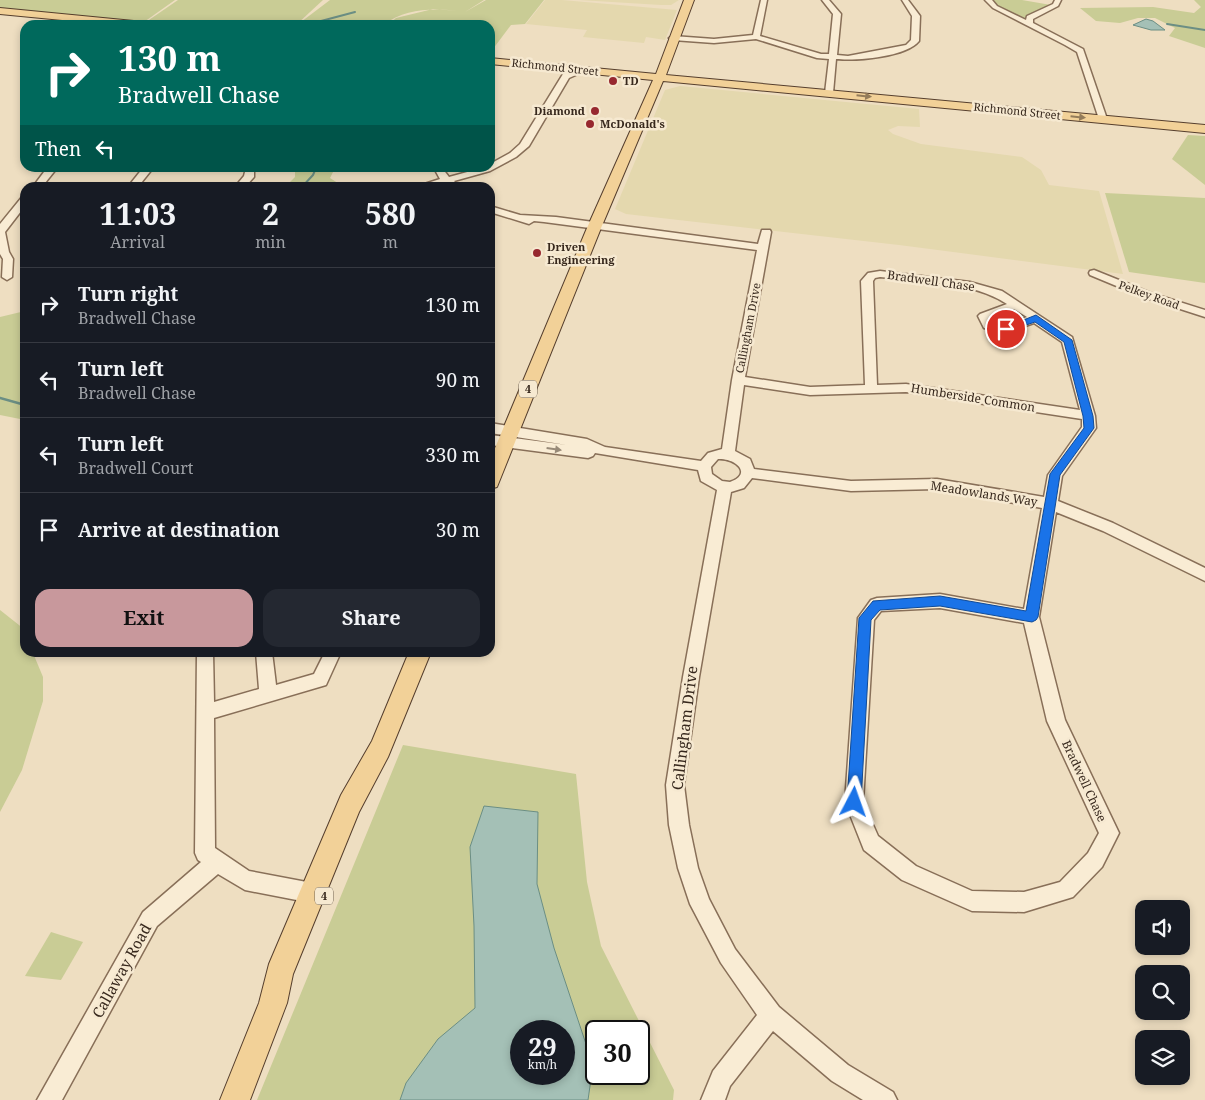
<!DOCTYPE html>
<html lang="en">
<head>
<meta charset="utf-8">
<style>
	:root { --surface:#171b24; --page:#242831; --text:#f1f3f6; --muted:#9ea1a6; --line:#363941; --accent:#c8989c }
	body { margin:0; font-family:"Noto Serif",serif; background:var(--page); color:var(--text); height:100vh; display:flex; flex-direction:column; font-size:19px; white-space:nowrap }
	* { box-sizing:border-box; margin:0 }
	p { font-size:16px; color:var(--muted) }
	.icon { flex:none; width:28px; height:28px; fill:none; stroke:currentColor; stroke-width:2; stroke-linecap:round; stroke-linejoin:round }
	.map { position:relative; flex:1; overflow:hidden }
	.panel { position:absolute; left:20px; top:182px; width:475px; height:475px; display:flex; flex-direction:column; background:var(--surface); border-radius:15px; box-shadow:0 2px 8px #0003 }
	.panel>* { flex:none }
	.guide { position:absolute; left:20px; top:20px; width:475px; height:152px; border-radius:15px; box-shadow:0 2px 8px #0003; background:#00695c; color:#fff; overflow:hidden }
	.tools { position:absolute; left:1135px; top:900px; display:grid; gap:10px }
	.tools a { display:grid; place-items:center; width:55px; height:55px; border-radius:10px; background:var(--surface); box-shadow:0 2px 8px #0003; font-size:25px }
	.speed { position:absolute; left:510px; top:1020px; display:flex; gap:10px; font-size:25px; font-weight:700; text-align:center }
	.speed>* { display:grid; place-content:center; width:65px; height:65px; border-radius:50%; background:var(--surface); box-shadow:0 2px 8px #0003; line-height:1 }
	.speed small { font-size:12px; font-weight:400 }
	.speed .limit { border:2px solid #111; border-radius:8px; background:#fff; color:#111 }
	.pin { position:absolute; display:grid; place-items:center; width:42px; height:42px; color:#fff; margin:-21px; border:2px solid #fff; border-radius:50%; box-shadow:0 1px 5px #0007 }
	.me { position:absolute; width:55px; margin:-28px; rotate:4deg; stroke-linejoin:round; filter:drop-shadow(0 0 4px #0008) }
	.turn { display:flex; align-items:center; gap:18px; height:105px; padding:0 15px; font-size:22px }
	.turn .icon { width:65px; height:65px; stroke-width:2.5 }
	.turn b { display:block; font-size:35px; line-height:42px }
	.then { display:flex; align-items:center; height:48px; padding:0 15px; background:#0003; gap:10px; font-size:19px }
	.eta { display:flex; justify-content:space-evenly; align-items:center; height:85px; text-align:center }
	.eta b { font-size:30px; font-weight:700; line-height:35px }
	.action { display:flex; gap:10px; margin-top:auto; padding:10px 15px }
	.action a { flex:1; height:58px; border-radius:15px; background:var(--accent); color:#111; font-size:20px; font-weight:700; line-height:58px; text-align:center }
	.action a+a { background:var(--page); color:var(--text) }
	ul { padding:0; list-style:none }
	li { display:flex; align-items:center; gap:15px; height:75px; padding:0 15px; border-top:1px solid var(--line) }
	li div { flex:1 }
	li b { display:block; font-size:19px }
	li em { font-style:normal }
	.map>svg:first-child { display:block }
	.farmland { fill:#e4d8ae }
	.green { fill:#c9cc95; fill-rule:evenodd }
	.water { fill:#a4c0b6; stroke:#6b8e84; fill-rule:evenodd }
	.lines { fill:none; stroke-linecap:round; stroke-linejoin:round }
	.stream-far1 { stroke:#6b8e84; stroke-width:2 }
	.stream { stroke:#6b8e84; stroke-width:2.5 }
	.minor-casing { stroke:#886f58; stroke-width:3 }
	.major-casing { stroke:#553e2d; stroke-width:2 }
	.minor { fill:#f9ecd4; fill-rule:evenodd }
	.major { fill:#f2d198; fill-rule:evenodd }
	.oneway { fill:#947c5a }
	.oneway2 { fill:#988a78 }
	.route { fill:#1a73e8; stroke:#114b97 }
	.poi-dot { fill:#97282f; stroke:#f6e9d1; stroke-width:2 }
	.labels { text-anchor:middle; stroke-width:5; stroke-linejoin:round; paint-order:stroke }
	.far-street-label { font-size:11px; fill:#37281d; stroke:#f6e9d1 }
	.far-poi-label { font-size:11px; font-weight:bold; fill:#37281d; stroke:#f6e9d1; text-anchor:start }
	.shield { fill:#f6e9d1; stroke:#706253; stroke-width:1 }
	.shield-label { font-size:11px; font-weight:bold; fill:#37281d }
	.street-label { font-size:12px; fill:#37281d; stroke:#f6e9d1 }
	.near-street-label { font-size:15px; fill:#37281d; stroke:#f6e9d1 }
</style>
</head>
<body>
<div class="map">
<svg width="1205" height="1100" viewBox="0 0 1205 1100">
	<rect width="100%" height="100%" fill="#eedec1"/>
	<!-- farmland -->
	<g class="farmland">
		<path d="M545,0H562L677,10L665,40L646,37L644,43L583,37L587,30L526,24Z"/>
		<path d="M579,0H679L671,5H661Z"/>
		<path d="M680,86L919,109L920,127L898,126L888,130L893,134L921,144L1022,157L1041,170L1049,185L1099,191L1123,274L899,245L626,214L615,209L665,90Z"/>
	</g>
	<!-- green -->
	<g class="green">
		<path d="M0,0H175L144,22L0,8Z"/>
		<path d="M178,0H323L296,25H178L146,22Z"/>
		<path d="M330,0H484L465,12L486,0H544L525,24L511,25L490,53V25H388L396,18L433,9L460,11C433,8 406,8 383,25H297Z"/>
		<path d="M991,0H1022L1051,5L1025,20L998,7Z"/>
		<path d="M1194,0H1205V48L1169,36L1175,28L1155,18H1138L1120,23L1096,21L1080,8L1153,7L1194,13L1201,7Z"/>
		<path d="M1188,135L1205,136V185L1172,159Z"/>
		<path d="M295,168H335L330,178L344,187H285L295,177Z"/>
		<path d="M1105,193L1205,198V283L1129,272Z"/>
		<path d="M25,311V420L0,415V317Z"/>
		<path d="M0,610L24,629L25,652L33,653L43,677V701L22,770L0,812Z"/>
		<path d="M403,745L576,774L587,882L601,946L674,1090L673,1100H257ZM521,1031H564V1074H521ZM596,1031H639V1074H596Z"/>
		<path d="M51,932L83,942L61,980L25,976Z"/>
	</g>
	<!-- water -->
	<g class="water">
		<path d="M1146,19L1153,21L1165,30H1151L1133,25Z"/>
		<path d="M484,806L538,812L537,884L554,948L593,1065L588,1100H400L406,1083L438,1039L475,1008L474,926L470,847ZM564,1031V1074H521V1031Z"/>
	</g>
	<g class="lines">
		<!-- stream-far1 -->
		<g class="stream-far1">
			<path d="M1167,24L1205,30"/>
			<path d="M306,25L355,12"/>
			<path d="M301,188L313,175L316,168"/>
		</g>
		<!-- stream -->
		<path class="stream" d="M0,398L25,405"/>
		<defs>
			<g id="minor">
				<path d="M761,0H767L760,36L821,54H829L833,14L822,0H829L841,14L837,55L848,56L906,45L911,40L912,16L902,0H908L920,16L919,41C906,57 857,61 836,59L833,93L829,95L825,93L829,59L817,58L756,39L714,43L673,40L669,38L673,36L714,39L753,35Z"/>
				<path d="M985,0H992L997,6L1026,20L1027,16L1053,4L1055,0H1061L1058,6L1033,19V23L1083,49L1107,119L1106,121L1099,119L1077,52L1065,45L993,8Z"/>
				<path d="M580,68L587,70L569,78L529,146L516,157L490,171L454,181L461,188H450L445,184L429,188H412L440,179L434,168H442L449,177L482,168H490V164L510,153L520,144L563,74Z"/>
				<path d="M47,168H57L41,188H32Z"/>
				<path d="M143,168H153L137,188H127Z"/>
				<path d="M246,168H254V177L244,188H234L244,176Z"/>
				<path d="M25,196V206L5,232L9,252L13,259L12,277L7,280L2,277L3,259L0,254V224L22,197Z"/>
				<path d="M490,206L520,215L556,217L758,244L762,230H770L771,232L745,377L810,387L865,385L861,281L868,273L880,271L970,282L1002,291L1072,337L1095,416L1096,428L1062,476L1058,501L1113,523L1205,568V581L1103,531L1056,512L1039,617L1065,720L1119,833L1102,867L1073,897L1024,912L972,911L902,880L864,850L845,802L858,618L871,600L877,598L940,594L1024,609L1042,508L937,489L851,491L752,478L744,488L731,492L699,677L684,785L689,825L698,868L709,899L735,949L779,1007L848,1065L893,1092L897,1100H863L832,1081L773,1031L730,1086L725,1100H701L713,1071L757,1015L721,963L690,904L678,868L669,825L666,785L683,677L717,490L701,481L698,470L595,453L593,456L588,458L490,445V435L567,445L490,433V423L587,439L605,447L701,461L708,453L722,449L732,380L757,250L544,222L534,221L529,224L490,212ZM880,277C920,282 973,281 1007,304L980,314L978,316L984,328L1005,333L1034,323L1062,342L1080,410L906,384L877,385L873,281L875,278ZM1014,309L1027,317L1004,325L993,323L991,318ZM744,385L810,395L906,392L1082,419V427L1048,475L1044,497L937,479L851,481L754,469L750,459L735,451ZM718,459C736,458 753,474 730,482L722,481L712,474L711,467ZM940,608L1024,623L1047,721L1099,833L1088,853L1060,882L1024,892L972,891L916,866L878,836L863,802L874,620L881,611Z"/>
				<path d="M1094,270L1151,293L1205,310V317L1143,297L1090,275L1089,273L1090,271Z"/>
				<path d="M197,652H213L214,702L259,689L256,652H272L276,685L314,674L325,652H341L326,685L214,718L215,848L249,871L312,883L319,886L322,893L319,900L312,903L245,890L218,874L157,926L62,1100H37L143,912L201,862L198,860L195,853Z"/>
			</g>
			<g id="major">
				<path d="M684,0H694L666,75L1205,125V133L663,81L601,228L499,482L497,487L490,489V460L587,228L653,80L490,64V58L656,74Z"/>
				<path d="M0,8L144,22L149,25H114L0,14Z"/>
				<path d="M409,652H431L388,757L359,812L293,974L287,1003L250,1100H220L259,1003L269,964L341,795L372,741Z"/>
			</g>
		</defs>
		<!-- minor casing -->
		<use href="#minor" class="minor-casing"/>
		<!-- major casing -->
		<use href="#major" class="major-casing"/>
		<!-- minor -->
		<use href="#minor" class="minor"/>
		<!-- major -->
		<use href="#major" class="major"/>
	</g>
	<!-- one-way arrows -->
	<defs><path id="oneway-solid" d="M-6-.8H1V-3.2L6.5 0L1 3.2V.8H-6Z" transform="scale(1.25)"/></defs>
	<g class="oneway">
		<use href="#oneway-solid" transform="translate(864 96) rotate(6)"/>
		<use href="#oneway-solid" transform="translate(1078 117) rotate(6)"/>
	</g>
	<use class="oneway2" href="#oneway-solid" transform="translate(554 449) rotate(8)"/>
	<!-- route -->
	<path class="route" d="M1036,315L1072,340L1093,416L1094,428L1060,475L1038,617L1036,620L1032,622L940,606L880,610L871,620L861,802L859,807L854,809L849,807L847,802L859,618L873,601L940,596L1026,611L1050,474L1084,428L1083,416L1064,342L1035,322L1006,332L1001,329Z"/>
	<!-- markers -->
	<g class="poi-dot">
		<circle cx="613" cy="81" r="5"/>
		<circle cx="595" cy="111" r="5"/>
		<circle cx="590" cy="124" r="5"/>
		<circle cx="537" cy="253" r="5"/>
	</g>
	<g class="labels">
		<!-- far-street labels -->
		<g class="far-street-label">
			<text transform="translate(555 67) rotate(6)" y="4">Richmond Street</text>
			<text transform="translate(1017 111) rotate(6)" y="4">Richmond Street</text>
			<text transform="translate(1149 295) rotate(20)" y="4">Pelkey Road</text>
			<text transform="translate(748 328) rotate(-79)" y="4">Callingham Drive</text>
		</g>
		<!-- far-poi labels -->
		<g class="far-poi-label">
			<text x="623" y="85">TD</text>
			<text x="585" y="115" text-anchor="end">Diamond</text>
			<text x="600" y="128">McDonald's</text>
			<text x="547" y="251">Driven<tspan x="547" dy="13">Engineering</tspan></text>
		</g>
		<!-- shield labels -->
		<g class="shield">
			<rect x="519" y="380.5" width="18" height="17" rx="4"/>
			<rect x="315" y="887.5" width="18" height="17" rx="4"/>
		</g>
		<g class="shield-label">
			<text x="528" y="393">4</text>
			<text x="324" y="900">4</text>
		</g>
		<!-- street labels -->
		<g class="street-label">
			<text transform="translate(931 281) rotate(8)" y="4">Bradwell Chase</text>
			<text transform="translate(973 398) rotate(9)" y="4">Humberside Common</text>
			<text transform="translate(984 494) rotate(9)" y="4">Meadowlands Way</text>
			<text transform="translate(1084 781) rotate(65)" y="4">Bradwell Chase</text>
		</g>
		<!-- near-street labels -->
		<g class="near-street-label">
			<text transform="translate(685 728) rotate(-83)" y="5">Callingham Drive</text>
			<text transform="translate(122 971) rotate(-61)" y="5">Callaway Road</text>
		</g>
	</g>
</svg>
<div class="tools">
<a><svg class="icon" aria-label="sound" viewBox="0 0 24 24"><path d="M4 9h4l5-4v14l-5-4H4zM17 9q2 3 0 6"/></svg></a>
<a><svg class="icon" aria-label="search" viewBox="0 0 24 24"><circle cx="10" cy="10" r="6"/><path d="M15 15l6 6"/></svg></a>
<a><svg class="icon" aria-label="layers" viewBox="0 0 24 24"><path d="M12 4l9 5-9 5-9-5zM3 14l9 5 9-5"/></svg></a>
</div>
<div class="speed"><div>29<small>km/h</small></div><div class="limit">30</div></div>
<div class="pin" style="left:1006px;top:329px;background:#d93025"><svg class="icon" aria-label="arrive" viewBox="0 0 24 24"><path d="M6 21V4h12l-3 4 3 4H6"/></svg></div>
<svg class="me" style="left:854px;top:802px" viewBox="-20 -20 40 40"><path d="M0-17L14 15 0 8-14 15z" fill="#1a73e8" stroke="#fff" stroke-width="4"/></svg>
<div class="guide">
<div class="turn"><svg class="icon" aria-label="right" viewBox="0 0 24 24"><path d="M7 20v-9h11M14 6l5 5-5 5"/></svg><div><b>130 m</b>Bradwell Chase</div></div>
<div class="then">Then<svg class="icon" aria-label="left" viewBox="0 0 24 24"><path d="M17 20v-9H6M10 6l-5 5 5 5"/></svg></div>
</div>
<section class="panel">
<div class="eta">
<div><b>11:03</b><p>Arrival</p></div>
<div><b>2</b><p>min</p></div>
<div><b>580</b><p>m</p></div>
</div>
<ul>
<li><svg class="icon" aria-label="right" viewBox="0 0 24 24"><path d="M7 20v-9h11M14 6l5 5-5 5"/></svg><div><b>Turn right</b><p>Bradwell Chase</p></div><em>130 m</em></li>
<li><svg class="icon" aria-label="left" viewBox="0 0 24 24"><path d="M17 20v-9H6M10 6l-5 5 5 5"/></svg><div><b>Turn left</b><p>Bradwell Chase</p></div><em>90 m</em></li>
<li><svg class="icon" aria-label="left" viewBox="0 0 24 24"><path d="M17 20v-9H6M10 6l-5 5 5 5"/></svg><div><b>Turn left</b><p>Bradwell Court</p></div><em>330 m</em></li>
<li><svg class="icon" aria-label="arrive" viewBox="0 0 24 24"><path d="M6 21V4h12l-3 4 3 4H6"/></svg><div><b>Arrive at destination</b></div><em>30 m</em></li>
</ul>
<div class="action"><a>Exit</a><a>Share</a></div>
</section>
</div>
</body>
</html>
